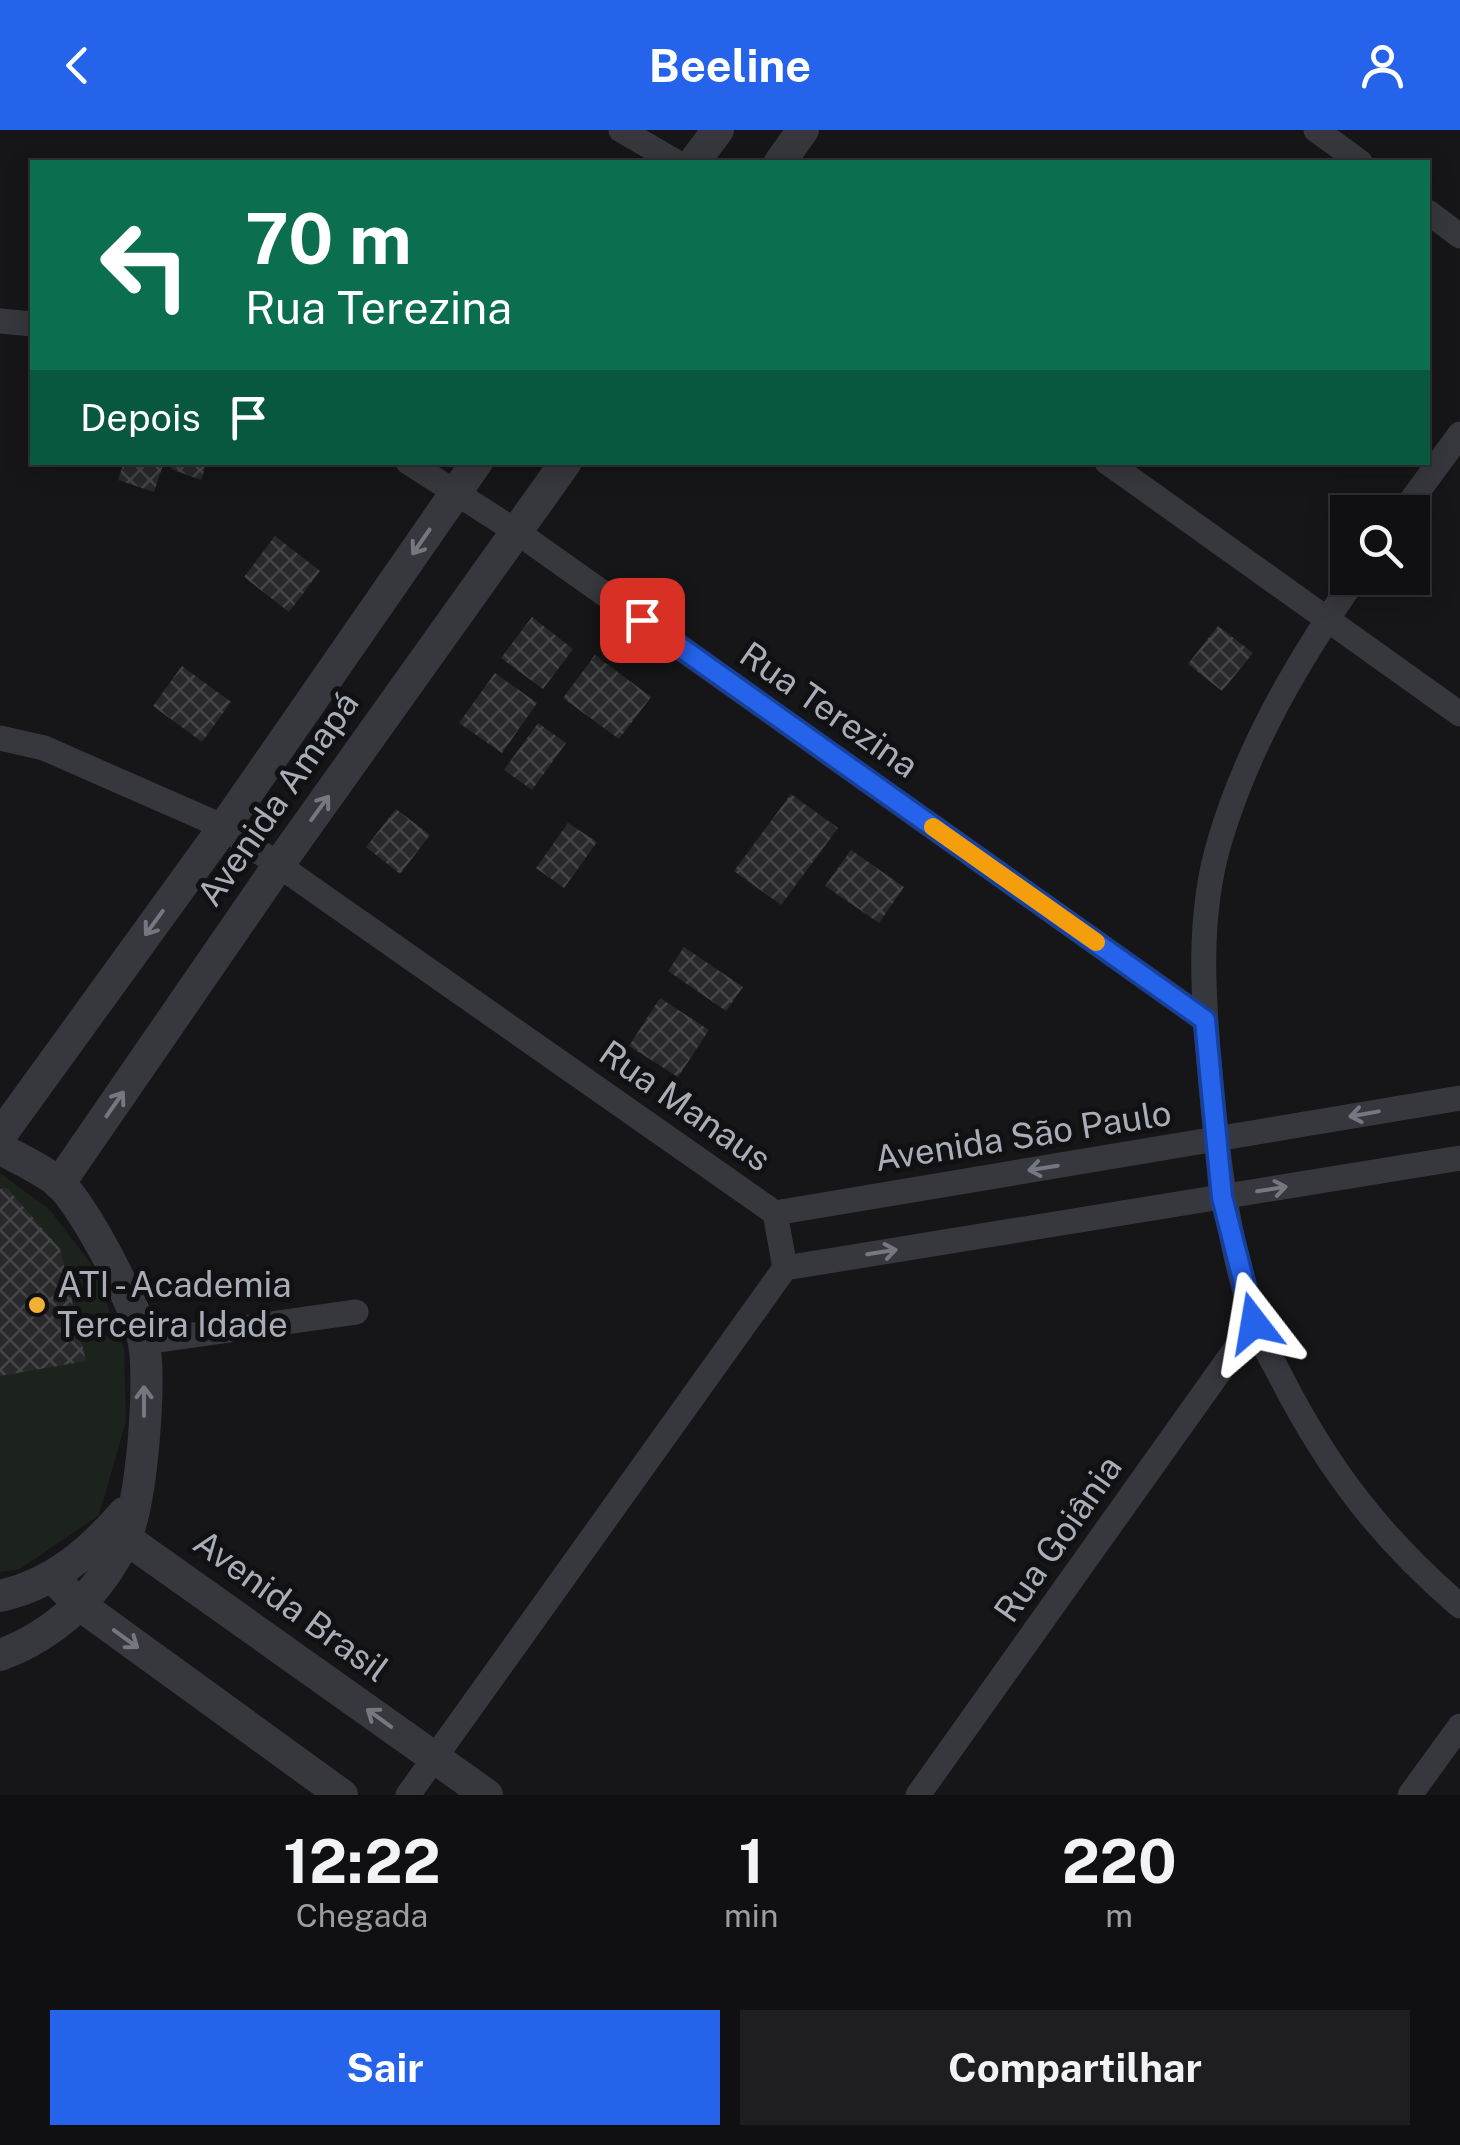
<!DOCTYPE html>
<html lang="pt">
<head>
<meta charset="utf-8">
<style>
	:root { --surface:#101012; --page:#1e1e20; --text:#f1f3f6; --muted:#9c9d9f; --line:#303032; --accent:#2563eb }
	body { margin:0; font-family:"Public Sans",sans-serif; background:var(--page); color:var(--text); height:100vh; display:flex; flex-direction:column; font-size:38px; white-space:nowrap }
	* { box-sizing:border-box; margin:0 }
	p { font-size:32px; color:var(--muted) }
	.icon { flex:none; width:55px; height:55px; fill:none; stroke:currentColor; stroke-width:2; stroke-linecap:round; stroke-linejoin:round }
	.map { position:relative; height:1665px; overflow:hidden }
	.side { display:flex; flex-direction:column; background:var(--surface); flex:1 }
	.side>* { flex:none }
	.top-card { position:absolute; left:30px; top:30px; width:1400px; height:305px; border-radius:0px; box-shadow:0 5px 25px #0003,0 0 0 2px var(--line); background:#0b6e4f; color:#fff; overflow:hidden }
	.buttons { position:absolute; left:1330px; top:365px; display:grid; gap:20px }
	.buttons a { display:grid; place-items:center; width:100px; height:100px; border-radius:0px; background:var(--surface); box-shadow:0 5px 25px #0003,0 0 0 2px var(--line); font-size:50px }
	.pin { position:absolute; display:grid; place-items:center; width:85px; height:85px; color:#fff; margin:-42px; border-radius:20px; box-shadow:0 5px 15px #0006 }
	.me { position:absolute; width:110px; margin:-55px; rotate:346deg; stroke-linejoin:round; filter:drop-shadow(0 0 8px #0008) }
	.turn { display:flex; align-items:center; gap:35px; height:210px; padding:0 50px; font-size:45px }
	.turn .icon { width:130px; height:130px; stroke-width:2.5 }
	.turn b { display:block; font-size:70px; line-height:85px }
	.then { display:flex; align-items:center; height:95px; padding:0 50px; background:#0003; gap:20px; font-size:38px }
	.eta { display:flex; justify-content:space-evenly; align-items:center; height:170px; text-align:center }
	.eta b { font-size:60px; font-weight:700; line-height:70px }
	.action { display:flex; gap:20px; margin-top:auto; padding:20px 50px }
	.action a { flex:1; height:115px; border-radius:0px; background:var(--accent); color:#fff; font-size:40px; font-weight:700; line-height:115px; text-align:center }
	.action a+a { background:var(--page); color:var(--text) }
	header { display:flex; justify-content:space-between; align-items:center; height:130px; padding:0 50px; background:var(--accent); color:#fff; font-size:45px; font-weight:700 }
	.map>svg:first-child { display:block }
	.green { fill:#1c231d }
	.building { fill:url(#building-cross-hatch) }
	.lines { fill:none; stroke-linecap:round; stroke-linejoin:round }
	.minor { stroke:#37383d; stroke-width:25 }
	.tertiary { stroke:#37383d; stroke-width:32 }
	.oneway { stroke:#757881 }
	.route-casing { stroke:#184099; stroke-width:25 }
	.route { stroke:#2563eb; stroke-width:18 }
	.slow { stroke:#f59e0b; stroke-width:18 }
	.poi-dot { fill:#f2b134; stroke:#111113; stroke-width:4 }
	.labels { text-anchor:middle; stroke-width:10; stroke-linejoin:round; paint-order:stroke }
	.street-label { font-size:35px; fill:#a8adb8; stroke:#111113 }
	.poi-label { font-size:35px; fill:#a8adb8; stroke:#111113; text-anchor:start }
</style>
</head>
<body>
<header><svg class="icon" aria-label="back" viewBox="0 0 24 24"><path d="M15 5l-7 7 7 7"/></svg>Beeline<svg class="icon" aria-label="person" viewBox="0 0 24 24"><circle cx="12" cy="8" r="4"/><path d="M4 21q1-7 8-7t8 7"/></svg></header>
<div class="map">
<svg width="1460" height="1665" viewBox="0 0 1460 1665">
	<defs>
		<pattern id="building-cross-hatch" width="8" height="8" patternUnits="userSpaceOnUse" patternTransform="scale(2.5)"><rect width="8" height="8" fill="#29292c"/><path d="M0 0l8 8M0 8l8-8" fill="none" stroke="#454548"/></pattern>
	</defs>
	<rect width="100%" height="100%" fill="#161618"/>
	<!-- green -->
	<path class="green" d="M0,1043L50,1080L91,1134L124,1218L126,1291L99,1385L20,1439L0,1442Z"/>
	<!-- building -->
	<g class="building">
		<path d="M124,332H164L154,362L118,350Z"/>
		<path d="M173,332H207L201,350L171,339Z"/>
		<path d="M275,406L320,441L289,482L244,447Z"/>
		<path d="M532,487L573,519L543,559L501,528Z"/>
		<path d="M1218,496L1253,523L1222,561L1188,534Z"/>
		<path d="M595,525L651,567L619,609L563,568Z"/>
		<path d="M182,536L231,572L202,612L153,576Z"/>
		<path d="M495,543L537,573L502,623L459,593Z"/>
		<path d="M538,593L566,613L532,660L504,640Z"/>
		<path d="M791,664L838,698L781,775L734,741Z"/>
		<path d="M396,679L430,705L400,744L366,717Z"/>
		<path d="M568,693L597,712L564,758L536,738Z"/>
		<path d="M851,720L904,757L879,793L825,756Z"/>
		<path d="M684,817L743,857L726,881L668,841Z"/>
		<path d="M660,868L709,900L678,947L629,916Z"/>
		<path d="M7,1058L60,1119L86,1231L0,1246V1059Z"/>
	</g>
	<g class="lines">
		<!-- minor -->
		<g class="minor">
			<path d="M621,0L676,32"/>
			<path d="M1316,0L1360,32"/>
			<path d="M1428,82L1460,106"/>
			<path d="M0,191L32,194"/>
			<path d="M408,332L517,402L1205,890"/>
			<path d="M1107,332L1460,584"/>
			<path d="M1403,382L1460,304"/>
			<path d="M1355,448C1299,530 1249,613 1220,710C1197,786 1203,866 1210,943C1217,1027 1228,1109 1253,1190C1260,1211 1273,1231 1283,1251C1330,1342 1382,1409 1460,1476"/>
			<path d="M0,608L44,618L224,697L775,1083L785,1138L408,1665"/>
			<path d="M775,1083L1460,968"/>
			<path d="M785,1138L1460,1028"/>
			<path d="M144,1212L356,1182"/>
			<path d="M918,1665L1254,1193"/>
			<path d="M1410,1665L1460,1596"/>
		</g>
		<!-- tertiary -->
		<g class="tertiary">
			<path d="M694,32L718,0"/>
			<path d="M780,32L803,0"/>
			<path d="M0,1006L224,697L477,332"/>
			<path d="M0,1018C18,1029 42,1039 59,1053C85,1077 138,1179 144,1213C151,1253 142,1373 125,1409C101,1462 55,1505 0,1525"/>
			<path d="M59,1054L280,733L566,332"/>
			<path d="M111,1398L487,1665"/>
			<path d="M52,1447L80,1475L342,1665"/>
			<path d="M0,1466C53,1454 89,1423 124,1383"/>
		</g>
	</g>
	<!-- one-way arrows -->
	<defs><path id="oneway-shaft" d="M-6 0H5M1.5-3L5.5 0L1.5 3" fill="none" stroke-width="1.6" stroke-linecap="round" stroke-linejoin="round" transform="scale(2.5)"/></defs>
	<g class="oneway">
		<use href="#oneway-shaft" transform="translate(421 412) rotate(125)"/>
		<use href="#oneway-shaft" transform="translate(320 678) rotate(-54)"/>
		<use href="#oneway-shaft" transform="translate(154 793) rotate(126)"/>
		<use href="#oneway-shaft" transform="translate(115 974) rotate(-55)"/>
		<use href="#oneway-shaft" transform="translate(1364 984) rotate(170)"/>
		<use href="#oneway-shaft" transform="translate(1043 1038) rotate(171)"/>
		<use href="#oneway-shaft" transform="translate(1272 1059) rotate(-9)"/>
		<use href="#oneway-shaft" transform="translate(882 1122) rotate(-9)"/>
		<use href="#oneway-shaft" transform="translate(144 1271) rotate(-90)"/>
		<use href="#oneway-shaft" transform="translate(126 1509) rotate(36)"/>
		<use href="#oneway-shaft" transform="translate(379 1588) rotate(-144)"/>
	</g>
	<g class="lines">
		<defs>
			<path id="route" d="M642,490L1205,890L1222,1067L1254,1193"/>
		</defs>
		<!-- route casing -->
		<use href="#route" class="route-casing"/>
		<!-- route -->
		<use href="#route" class="route"/>
		<!-- slow -->
		<path class="slow" d="M933,697L1096,812"/>
	</g>
	<!-- markers -->
	<circle class="poi-dot" cx="37" cy="1175" r="10"/>
	<g class="labels">
		<!-- street labels -->
		<g class="street-label">
			<text transform="translate(829 580) rotate(35)" y="12">Rua Terezina</text>
			<text transform="translate(278 669) rotate(-55)" y="12">Avenida Amapá</text>
			<text transform="translate(685 976) rotate(35)" y="12">Rua Manaus</text>
			<text transform="translate(1023 1006) rotate(-9)" y="12">Avenida São Paulo</text>
			<text transform="translate(1058 1409) rotate(-55)" y="12">Rua Goiânia</text>
			<text transform="translate(291 1476) rotate(36)" y="12">Avenida Brasil</text>
		</g>
		<!-- poi labels -->
		<g class="poi-label">
			<text x="57" y="1167">ATI - Academia<tspan x="57" dy="40">Terceira Idade</tspan></text>
		</g>
	</g>
</svg>
<div class="buttons">
<a><svg class="icon" aria-label="search" viewBox="0 0 24 24"><circle cx="10" cy="10" r="6"/><path d="M15 15l6 6"/></svg></a>
</div>
<div class="pin" style="left:642px;top:490px;background:#d93025"><svg class="icon" aria-label="arrive" viewBox="0 0 24 24"><path d="M6 21V4h12l-3 4 3 4H6"/></svg></div>
<svg class="me" style="left:1254px;top:1193px" viewBox="-20 -20 40 40"><path d="M0-17L14 15 0 8-14 15z" fill="#2563eb" stroke="#fff" stroke-width="4"/></svg>
<div class="top-card">
<div class="turn"><svg class="icon" aria-label="left" viewBox="0 0 24 24"><path d="M17 20v-9H6M10 6l-5 5 5 5"/></svg><div><b>70 m</b>Rua Terezina</div></div>
<div class="then">Depois<svg class="icon" aria-label="arrive" viewBox="0 0 24 24"><path d="M6 21V4h12l-3 4 3 4H6"/></svg></div>
</div>
</div>
<section class="side">
<div class="eta">
<div><b>12:22</b><p>Chegada</p></div>
<div><b>1</b><p>min</p></div>
<div><b>220</b><p>m</p></div>
</div>
<div class="action"><a>Sair</a><a>Compartilhar</a></div>
</section>
</body>
</html>
